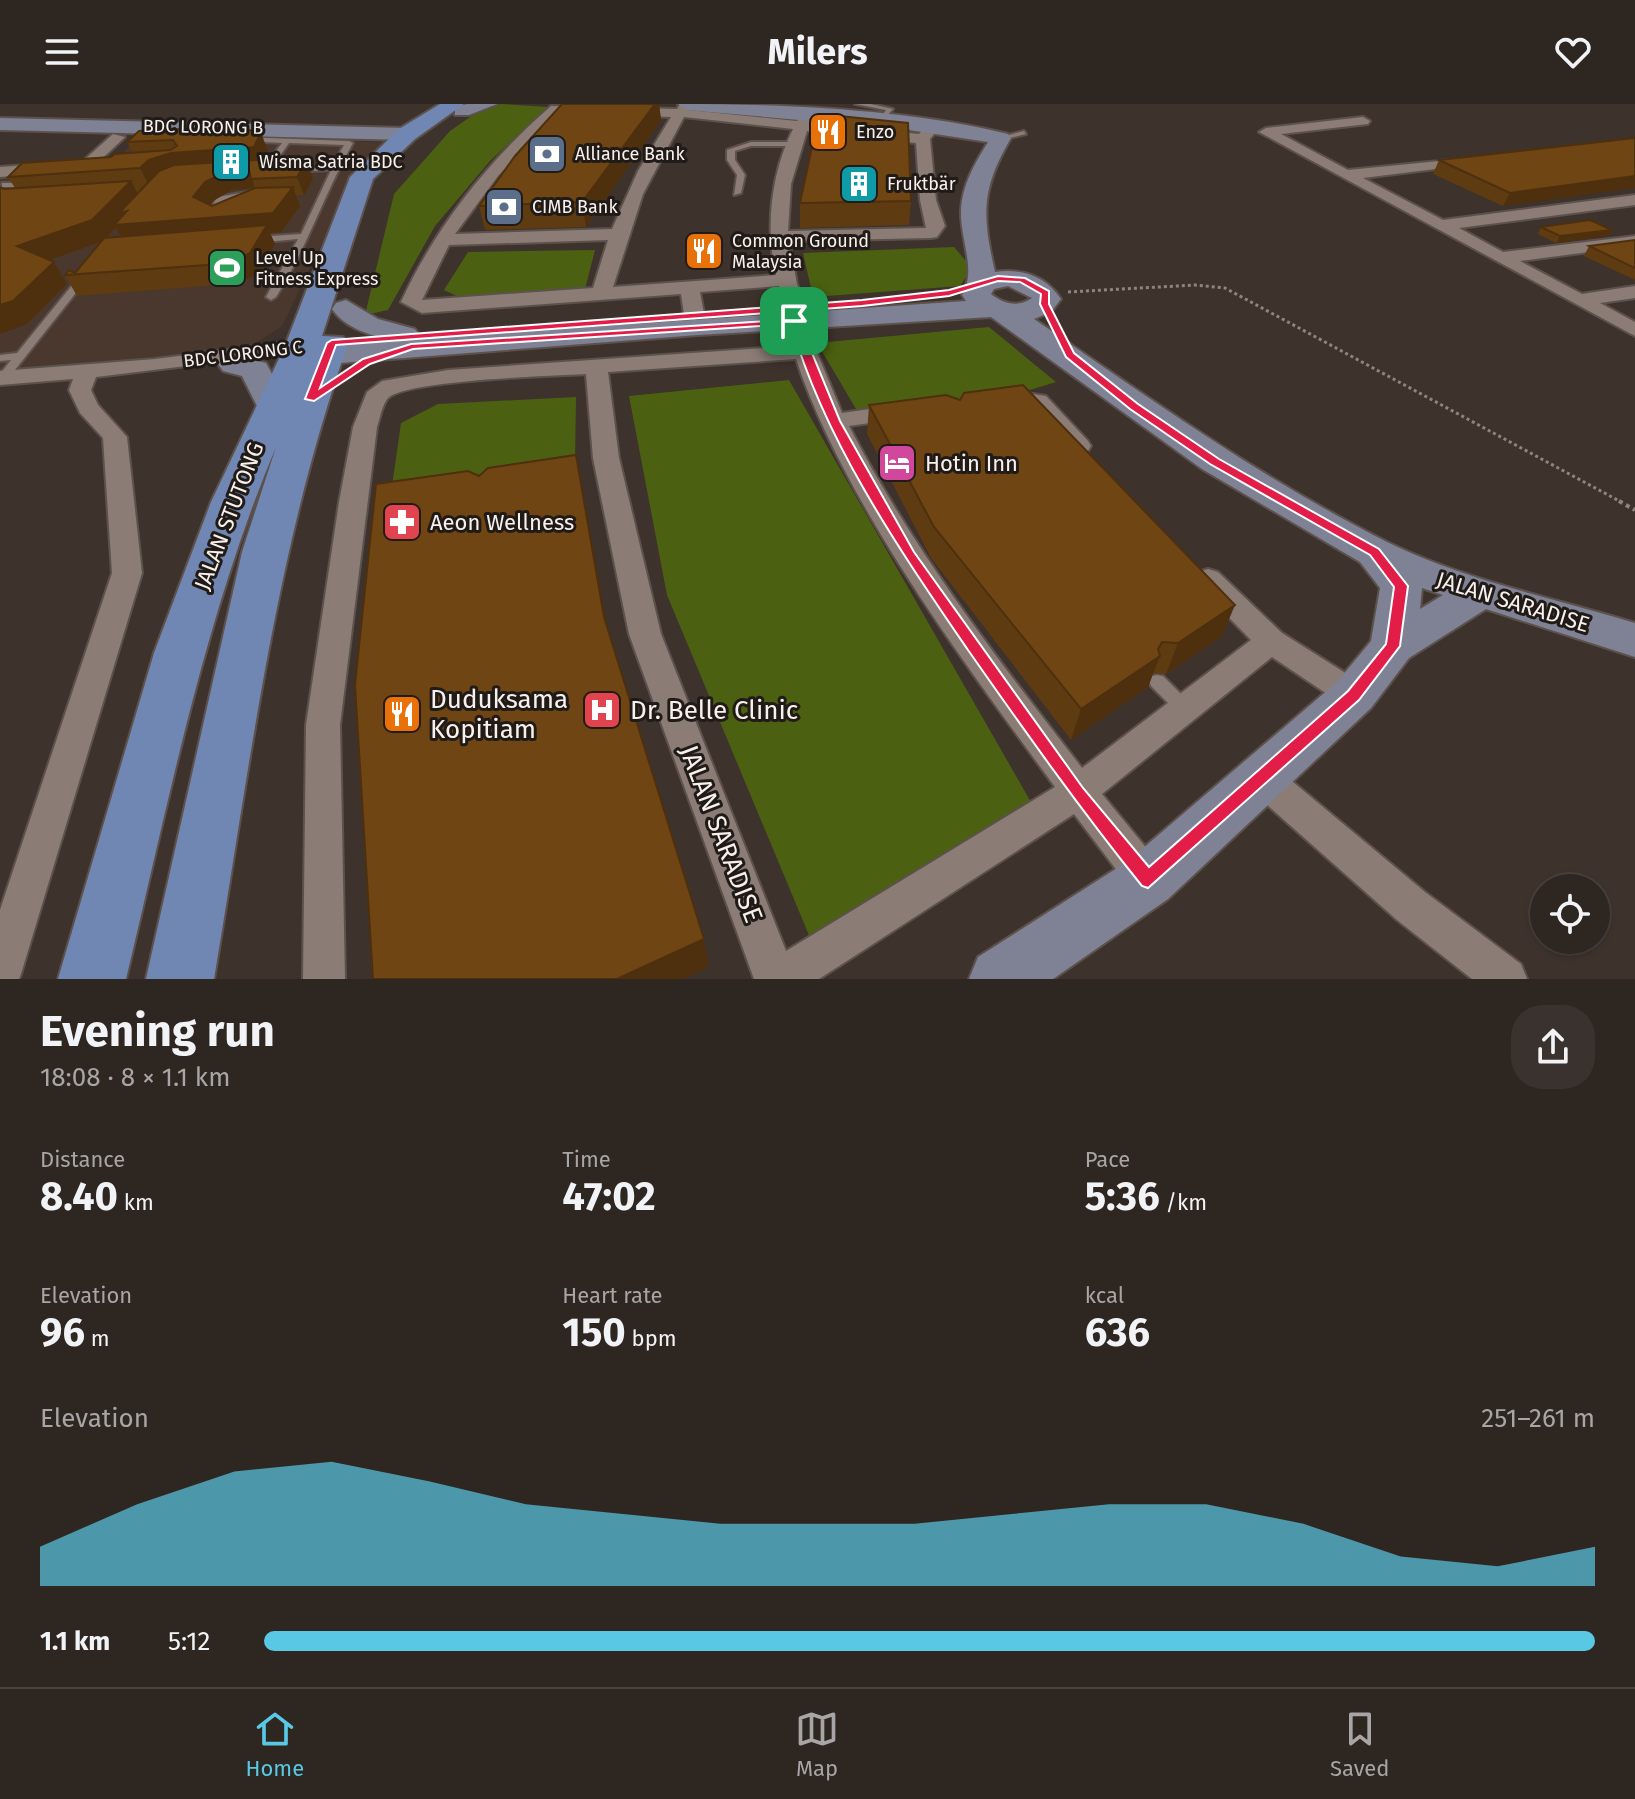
<!DOCTYPE html>
<html lang="en">
<head>
<meta charset="utf-8">
<style>
  body { margin:0; font-family:"Fira Sans",sans-serif; background:#3a322e; color:#f1f3f6; height:100vh; display:flex; flex-direction:column; font-size:30px; white-space:nowrap }
  * { box-sizing:border-box; margin:0 }
  p { font-size:26px; color:#a7a5a5 }
  .icon { flex:none; width:44px; height:44px; fill:none; stroke:currentColor; stroke-width:2; stroke-linecap:round; stroke-linejoin:round }
  .map { position:relative; height:875px; overflow:hidden }
  .side { display:flex; flex-direction:column; background:#2e2621; flex:1 }
  .side>* { flex:none }
  .buttons { position:absolute; left:1530px; top:770px; display:grid; gap:16px }
  .buttons a { display:grid; place-items:center; width:80px; height:80px; border-radius:50%; background:#2e2621; box-shadow:0 2px 6px #0004,0 0 0 2px #49433f; font-size:40px }
  .pin { position:absolute; display:grid; place-items:center; width:68px; height:68px; color:#fff; margin:-34px; border-radius:16px; box-shadow:0 4px 12px #0006 }
  .round { display:grid; place-items:center; flex:none; width:84px; height:84px; border-radius:32px; background:#3a322e }
  .head { display:flex; align-items:center; justify-content:space-between; height:136px; padding:0 40px }
  h1 { font-size:44px; font-weight:700; line-height:60px }
  .figures { display:grid; grid-template-columns:repeat(3,1fr); gap:12px; height:136px; padding:8px 40px }
  .figures div { display:grid; align-content:center }
  .figures b { font-size:40px; font-weight:700 }
  .figures small { font-size:22px; font-weight:400 }
  .figures p { font-size:22px }
  .chart { height:224px; padding:16px 40px }
  .chart p { display:flex; justify-content:space-between }
  .chart svg { width:100%; height:144px; margin-top:8px; fill:#59c8e5; opacity:.7 }
  ul { padding:0 40px; list-style:none; font-size:26px }
  li { display:grid; grid-template-columns:128px 96px 1fr; align-items:center; height:60px }
  li i { height:20px; border-radius:10px; background:#59c8e5 }
  header { display:flex; justify-content:space-between; align-items:center; height:104px; padding:0 40px; background:#2e2621; font-size:36px; font-weight:700 }
  .tabs { display:flex; justify-content:space-around; align-items:center; height:112px; border-top:2px solid #49433f; background:#2e2621; font-size:22px; color:#a7a5a5 }
  .tabs a { display:grid; justify-items:center; gap:4px }
  .tabs .on { color:#59c8e5 }
  .map>svg:first-child { display:block }
  .built { fill:#4a372e }
  .green { fill:#4b6111 }
  .lines { fill:none; stroke-linecap:round; stroke-linejoin:round }
  .lane-casing { stroke:#5c514c; stroke-width:4 }
  .street-casing { stroke:#5c514c; stroke-width:4 }
  .secondary-casing { stroke:#5c514c; stroke-width:4 }
  .primary-casing { stroke:#5c514c; stroke-width:4 }
  .path-far1 { stroke:#8f847f; stroke-width:3; stroke-dasharray:3 3; stroke-linecap:butt }
  .path { stroke:#8f847f; stroke-width:4; stroke-dasharray:4 4; stroke-linecap:butt }
  .lane { fill:#8b7c75; fill-rule:evenodd }
  .street { fill:#8b7c75; fill-rule:evenodd }
  .secondary { fill:#7e8294; fill-rule:evenodd }
  .primary { fill:#7187b3; fill-rule:evenodd }
  .wall { fill:#5f3b11; fill-rule:evenodd }
  .shaded-wall { fill:#4e300e }
  .building { fill:#6f4514; stroke:#4e300e; stroke-width:2 }
  .route { fill:#e11d48; stroke:#fff; stroke-width:2; fill-rule:evenodd }
  .labels { text-anchor:middle; dominant-baseline:central; stroke-width:6; stroke-linejoin:round; paint-order:stroke }
  .far-street-label { font-size:18px; fill:#f8f0ec; stroke:#211b18 }
  .far-poi-label { font-size:18px; fill:#f8f0ec; stroke:#211b18; text-anchor:start }
  .poi-label { font-size:22px; fill:#f8f0ec; stroke:#211b18; text-anchor:start }
  .street-label { font-size:22px; fill:#f8f0ec; stroke:#211b18 }
  .near-poi-label { font-size:26px; fill:#f8f0ec; stroke:#211b18; text-anchor:start }
  .near-street-label { font-size:26px; fill:#f8f0ec; stroke:#211b18 }
</style>
</head>
<body>
<header><svg class="icon" aria-label="menu" viewBox="0 0 24 24"><path d="M4 6h16M4 12h16M4 18h16"/></svg>Milers<svg class="icon" aria-label="heart" viewBox="0 0 24 24"><path d="M12 20l-8-8c-3-5 5-10 8-4 3-6 11-1 8 4z"/></svg></header>
<div class="map">
<svg width="1635" height="875" viewBox="0 0 1635 875">
  <rect width="100%" height="100%" fill="#3e322c"/>
  <path class="built" d="M146,26L390,39L360,60L282,222L245,246L0,268V71L107,64Z"/>
  <g class="green">
    <path d="M501,0L548,3L490,57L435,122L388,206L365,211L394,90L450,27L480,6Z"/>
    <path d="M954,143L972,164L960,182L813,193L803,149Z"/>
    <path d="M595,146L584,189L465,196L444,186L468,148Z"/>
    <path d="M989,223L1056,278L1020,289L859,310L817,239Z"/>
    <path d="M789,276L1039,712L811,836L667,491L629,292Z"/>
    <path d="M576,293L575,359L392,382L401,319L438,300Z"/>
  </g>
  <g class="lines">
    <defs>
      <g id="lane">
        <path d="M855,0H871L893,5L881,19L878,17L886,6Z"/>
        <path d="M1024,27L1026,30L1001,36L997,34Z"/>
        <path d="M244,33L349,37L353,39C324,90 307,144 276,193L271,196L266,193L298,135L255,139L251,136L255,133L301,130L331,66L291,68L287,66L291,64L333,61L344,41L289,39L277,56V59L287,61L273,63L269,61V56L282,39L247,37Z"/>
        <path d="M751,38H794L798,40L794,42H751L735,47V56L745,71L741,89L734,91L737,71L727,56V46Z"/>
        <path d="M2,79H21L25,81L18,93H15L11,91L16,83H2Z"/>
        <path d="M253,87L257,89V97H251L249,92L223,97L213,116L206,114L217,93Z"/>
        <path d="M82,169L90,171L7,276L0,277V270L11,256L0,257V251L17,249Z"/>
        <path d="M1157,571L1163,572L1191,600L1193,605L1191,610L1185,612L1179,610L1151,582L1149,577L1151,572Z"/>
      </g>
      <g id="street">
        <path d="M680,0H694L689,6L797,17L808,6L815,10L810,19L919,30L927,21H937L939,24L930,35L936,96L945,122L937,133L931,134L789,137L797,180L807,202L797,208L787,202L779,182L700,188L704,210L694,216L684,210L681,190L422,209L401,198C436,122 488,57 551,2L677,5ZM559,9L671,13L638,67L612,125L455,130L498,72ZM684,13L793,25C771,69 765,123 776,171L613,183L643,90ZM807,27L916,39L920,96L926,124L788,127L791,80ZM608,136L593,184L422,196L449,141Z"/>
        <path d="M1363,13L1370,17L1368,20L1281,30L1348,66L1480,53L1482,56L1475,60L1363,74L1443,116L1635,91V101L1459,124L1503,148L1635,132V142L1520,157L1582,190L1635,182V194L1600,199L1635,218V232L1259,28L1266,24Z"/>
        <path d="M113,30L125,33L92,64L0,73V63L83,57Z"/>
        <path d="M794,211L804,217L842,309L905,300L917,307L905,314L849,322C912,445 998,556 1082,664L1251,536L1198,482L1193,475L1198,468L1208,465L1218,468L1282,529L1366,582L1371,591L1366,600L1354,604L1342,600L1272,553L1102,690L1162,763L1168,776L1162,789L1148,795L1134,789L1074,710L819,875H754L629,530L593,354L586,270C552,272 406,276 388,294C382,301 380,314 377,323L340,621L345,875H303L306,621L339,398L353,323L367,288L382,277L448,266L792,242L784,217ZM796,255C844,399 965,560 1055,683L786,847L661,530L619,354L608,268Z"/>
        <path d="M302,236L310,237L313,242L310,247L96,273L91,286L98,301L127,333L142,469L21,870L19,875H0V806L112,469L103,334L80,309L69,286L73,275L0,281V267L155,255Z"/>
        <path d="M1006,286L1046,292L1088,337L1091,342L1088,347H1070L1031,303L998,298L994,293Z"/>
        <path d="M1262,658L1275,663L1425,788L1521,860L1527,875H1472L1397,816L1249,685L1244,674L1249,663Z"/>
      </g>
      <g id="secondary">
        <path d="M467,0H497L469,11H455V3Z"/>
        <path d="M678,0C781,0 908,5 1008,30L1011,34C981,85 982,111 995,168C1022,164 1046,172 1061,195L1051,208L1034,215C1149,294 1262,375 1387,438C1464,476 1553,494 1635,519V553L1486,505L1409,554L1371,604L1168,795L1053,875H969L978,853L1128,757L1337,578L1371,537L1380,484L1360,458L1202,365L991,213L698,231L327,260L316,258L312,251L316,244L391,237C369,230 346,225 332,205L336,199L346,196L378,215L415,225L419,231L416,235L966,197L962,191C977,167 960,135 961,107C962,81 975,59 988,38L902,25L687,6ZM1008,182L1032,194C1018,204 1004,200 991,190L994,185ZM1422,484L1443,491L1420,505Z"/>
        <path d="M0,14L407,24L417,30L407,36L0,26Z"/>
        <path d="M234,251L266,259L290,303L285,310L273,313L261,310L242,272L223,267L218,260L223,253Z"/>
      </g>
      <path id="primary" d="M440,0H464L415,35L373,75L322,232L343,233L348,240C275,445 250,662 214,875H146L242,448L276,343C204,514 169,696 126,875H58L154,549L211,398L285,242L350,73L399,25Z"/>
    </defs>
    <use href="#lane" class="lane-casing"/>
    <use href="#street" class="street-casing"/>
    <use href="#secondary" class="secondary-casing"/>
    <use href="#primary" class="primary-casing"/>
    <path class="path-far1" d="M1068,188L1195,181L1225,184L1623,399"/>
    <path class="path" d="M1619,397L1635,406"/>
    <use href="#lane" class="lane"/>
    <use href="#street" class="street"/>
    <use href="#secondary" class="secondary"/>
    <use href="#primary" class="primary"/>
  </g>
  <g class="wall">
    <path d="M562,0H659L661,16L586,123L485,126L479,102Z"/>
    <path d="M139,27L268,48L266,55L313,75L304,91H296L300,102L281,128L270,129L275,140L259,169L247,175L217,181L77,192L65,171L75,169L100,138L50,156L67,180L27,220L4,85L15,84L8,73L132,48L127,38ZM255,84L212,102L210,101L213,97L232,86ZM116,124L120,132L107,133Z"/>
    <path d="M1635,34L1503,102L1433,70L1439,56Z"/>
    <path d="M911,97L909,121L800,124V99Z"/>
    <path d="M1541,123L1612,126L1608,132L1556,139L1538,130Z"/>
    <path d="M1635,136V176L1584,152L1589,142Z"/>
    <path d="M869,301L1222,532L1166,570L1153,569L1148,583L1071,636L931,454L867,330Z"/>
  </g>
  <g class="shaded-wall">
    <path d="M655,0H659L661,16L586,123L582,98Z"/>
    <path d="M261,28L268,48L263,63L181,69L151,85L140,64L149,56L171,49Z"/>
    <path d="M307,57L313,75L304,91L297,73Z"/>
    <path d="M249,66L255,84L232,86L213,97L202,112L193,93L205,78L225,68Z"/>
    <path d="M1635,72V84L1503,102L1510,89Z"/>
    <path d="M131,77L141,96L134,120L293,83L300,102L281,128L270,129L275,140L259,169L247,175L217,181L207,161L125,141L116,124L103,137L30,163L17,142Z"/>
    <path d="M1612,126L1608,132L1556,139L1560,132Z"/>
    <path d="M54,158L67,180L27,220L0,230V201Z"/>
    <path d="M576,351L582,381L611,544L604,513Z"/>
    <path d="M1235,501L1222,532L1166,570L1178,539Z"/>
    <path d="M1162,538L1156,554L1160,552L1148,583L1071,636L1081,605L1158,545Z"/>
    <path d="M704,835L709,863L683,875H617Z"/>
  </g>
  <g class="building">
    <path d="M562,0H655L582,98L479,102L515,52Z"/>
    <path d="M819,10L908,19L911,97L800,99Z"/>
    <path d="M229,23L261,28L254,43L171,49L149,56L140,64L8,73L22,59L111,53L115,50L170,46L177,42L173,36L127,38L139,27Z"/>
    <path d="M1635,34V72L1510,89L1439,56Z"/>
    <path d="M290,54L307,57L297,73L251,75L249,66L225,68L205,78L193,93L212,102L255,84L293,83L273,109L114,121L127,107L119,109L159,67L174,61Z"/>
    <path d="M131,77L92,116L17,142L54,158L13,197L0,201V83L4,85Z"/>
    <path d="M1590,116L1612,126L1560,132L1541,123Z"/>
    <path d="M267,121L250,149L238,155L207,161L65,171L69,166L75,169L104,134Z"/>
    <path d="M1635,136V164L1589,142Z"/>
    <path d="M1023,281L1235,501L1178,539L1162,538L1158,545L1160,552L1081,605L934,423L869,301L946,291L960,296L964,289Z"/>
    <path d="M576,351L604,513L704,835L617,875H373L355,581L376,380L468,367L479,372L488,364Z"/>
  </g>
  <path class="route" d="M998,172L1025,174L1049,187V200L1074,249L1138,300L1219,355L1379,445L1408,482L1400,542L1359,596L1148,784L1142,782C1080,705 1024,626 968,546C899,445 825,338 791,220L413,245L370,260L314,297L305,295L327,239L332,236L862,196L949,186ZM998,177L1020,178L1041,190L1040,200L1066,253L1130,305L1210,360L1370,451L1394,483L1386,540L1348,587L1149,763L1083,684L914,448L840,317L798,215L411,240L363,255L320,284L336,241L862,202L949,192Z"/>
  <defs>
    <symbol id="restaurant-square" viewBox="-11 -11 22 22"><rect x="-9" y="-9" width="18" height="18" rx="4" fill="#e8710a" stroke="#211b18"/><path d="M-5-6h1v4h1v-4h1v4h1v-4h1v5L-1.5 .5V6h-2V.5L-5-1ZM5-6V6H3V1.5H1.5Q1.5-4 5-6Z" fill="#fff"/></symbol>
    <symbol id="bank-square" viewBox="-11 -11 22 22"><rect x="-9" y="-9" width="18" height="18" rx="4" fill="#5c6f8a" stroke="#211b18"/><path d="M-6-4H6V4H-6ZM0-2.3a2.3 2.3 0 1 0 0 4.6a2.3 2.3 0 1 0 0-4.6Z" fill="#fff"/></symbol>
    <symbol id="building-square" viewBox="-11 -11 22 22"><rect x="-9" y="-9" width="18" height="18" rx="4" fill="#0f9aa8" stroke="#211b18"/><path d="M-4-6H4V6H1V3H-1V6H-4ZM-2.5-4.3h1.7v1.8h-1.7ZM.8-4.3h1.7v1.8H.8ZM-2.5-1h1.7V.8h-1.7ZM.8-1h1.7V.8H.8Z" fill="#fff"/></symbol>
    <symbol id="stadium-square" viewBox="-11 -11 22 22"><rect x="-9" y="-9" width="18" height="18" rx="4" fill="#2e9e5b" stroke="#211b18"/><path d="M0-5a6.5 5 0 1 0 0 10a6.5 5 0 1 0 0-10ZM-3.5-1.8h7v3.6h-7Z" fill="#fff"/></symbol>
    <symbol id="hotel-square" viewBox="-11 -11 22 22"><rect x="-9" y="-9" width="18" height="18" rx="4" fill="#d1479c" stroke="#211b18"/><path d="M-6-4.5h1.5V1H6V5H4.5V3h-9V5H-6ZM-4 0a1.8 1.8 0 1 1 3.6 0ZM.5 0V-2.5h3Q6-2.5 6 0Z" fill="#fff"/></symbol>
    <symbol id="pharmacy-square" viewBox="-11 -11 22 22"><rect x="-9" y="-9" width="18" height="18" rx="4" fill="#e0444e" stroke="#211b18"/><path d="M-2-6h4v4h4v4h-4v4h-4v-4h-4v-4h4Z" fill="#fff"/></symbol>
    <symbol id="hospital-square" viewBox="-11 -11 22 22"><rect x="-9" y="-9" width="18" height="18" rx="4" fill="#e0444e" stroke="#211b18"/><path d="M-5-5h3v3.5h4V-5h3V5h-3V1.5h-4V5h-3Z" fill="#fff"/></symbol>
  </defs>
  <g fill-rule="evenodd">
    <use href="#restaurant-square" x="806" y="6" width="44" height="44"/>
    <use href="#bank-square" x="525" y="28" width="44" height="44"/>
    <use href="#building-square" x="209" y="36" width="44" height="44"/>
    <use href="#building-square" x="837" y="58" width="44" height="44"/>
    <use href="#bank-square" x="482" y="81" width="44" height="44"/>
    <use href="#restaurant-square" x="682" y="125" width="44" height="44"/>
    <use href="#stadium-square" x="205" y="142" width="44" height="44"/>
    <use href="#hotel-square" x="875" y="337" width="44" height="44"/>
    <use href="#pharmacy-square" x="380" y="396" width="44" height="44"/>
    <use href="#hospital-square" x="580" y="584" width="44" height="44"/>
    <use href="#restaurant-square" x="380" y="588" width="44" height="44"/>
  </g>
  <g class="labels">
    <g class="far-street-label">
      <text transform="translate(203 23) rotate(1)">BDC LORONG B</text>
      <text transform="translate(243 250) rotate(-7)">BDC LORONG C</text>
    </g>
    <g class="far-poi-label">
      <text x="856" y="28">Enzo</text>
      <text x="575" y="50">Alliance Bank</text>
      <text x="259" y="58">Wisma Satria BDC</text>
      <text x="887" y="80">Fruktbär</text>
      <text x="532" y="103">CIMB Bank</text>
      <text x="732" y="137">Common Ground<tspan x="732" dy="21">Malaysia</tspan></text>
      <text x="255" y="154">Level Up<tspan x="255" dy="21">Fitness Express</tspan></text>
    </g>
    <g class="poi-label">
      <text x="925" y="359">Hotin Inn</text>
      <text x="430" y="418">Aeon Wellness</text>
    </g>
    <g class="street-label">
      <text transform="translate(229 412) rotate(-69)">JALAN STUTONG</text>
      <text transform="translate(1513 498) rotate(17)">JALAN SARADISE</text>
    </g>
    <g class="near-poi-label">
      <text x="430" y="595">Duduksama<tspan x="430" dy="30">Kopitiam</tspan></text>
      <text x="630" y="606">Dr. Belle Clinic</text>
    </g>
    <g class="near-street-label">
      <text transform="translate(721 730) rotate(69)">JALAN SARADISE</text>
    </g>
  </g>
</svg>
<div class="buttons">
<a><svg class="icon" aria-label="locate" viewBox="0 0 24 24"><circle cx="12" cy="12" r="6"/><path d="M12 2v4M12 18v4M2 12h4M18 12h4"/></svg></a>
</div>
<div class="pin" style="left:794px;top:217px;background:#1e9e55"><svg class="icon" aria-label="arrive" viewBox="0 0 24 24"><path d="M6 21V4h12l-3 4 3 4H6"/></svg></div>
</div>
<section class="side">
<div class="head"><div><h1>Evening run</h1><p>18:08 · 8 × 1.1 km</p></div><a class="round"><svg class="icon" aria-label="share" viewBox="0 0 24 24"><path d="M12 15V3M7 8l5-5 5 5M5 13v7h14v-7"/></svg></a></div>
<div class="figures">
<div><p>Distance</p><b>8.40<small> km</small></b></div>
<div><p>Time</p><b>47:02</b></div>
<div><p>Pace</p><b>5:36<small> /km</small></b></div>
</div>
<div class="figures">
<div><p>Elevation</p><b>96<small> m</small></b></div>
<div><p>Heart rate</p><b>150<small> bpm</small></b></div>
<div><p>kcal</p><b>636</b></div>
</div>
<div class="chart"><p><span>Elevation</span>251–261 m</p>
<svg viewBox="0 0 160 44" preserveAspectRatio="none"><path d="M0 44V32L10 19L20 9L30 6L40 12L50 19L60 22L70 25L80 25L90 25L100 22L110 19L120 19L130 25L140 35L150 38L160 32V44z"/></svg>
</div>
<ul>
<li><b>1.1 km</b>5:12<i style="width:100%"></i></li>
</ul>
</section>
<nav class="tabs">
<a class="on"><svg class="icon" aria-label="home" viewBox="0 0 24 24"><path d="M3 11l9-7 9 7M6 9v11h12V9"/></svg>Home</a>
<a><svg class="icon" aria-label="map" viewBox="0 0 24 24"><path d="M3 6l6-2 6 2 6-2v14l-6 2-6-2-6 2zM9 4v14M15 6v14"/></svg>Map</a>
<a><svg class="icon" aria-label="saved" viewBox="0 0 24 24"><path d="M7 4h10v16l-5-4-5 4z"/></svg>Saved</a>
</nav>
</body>
</html>
